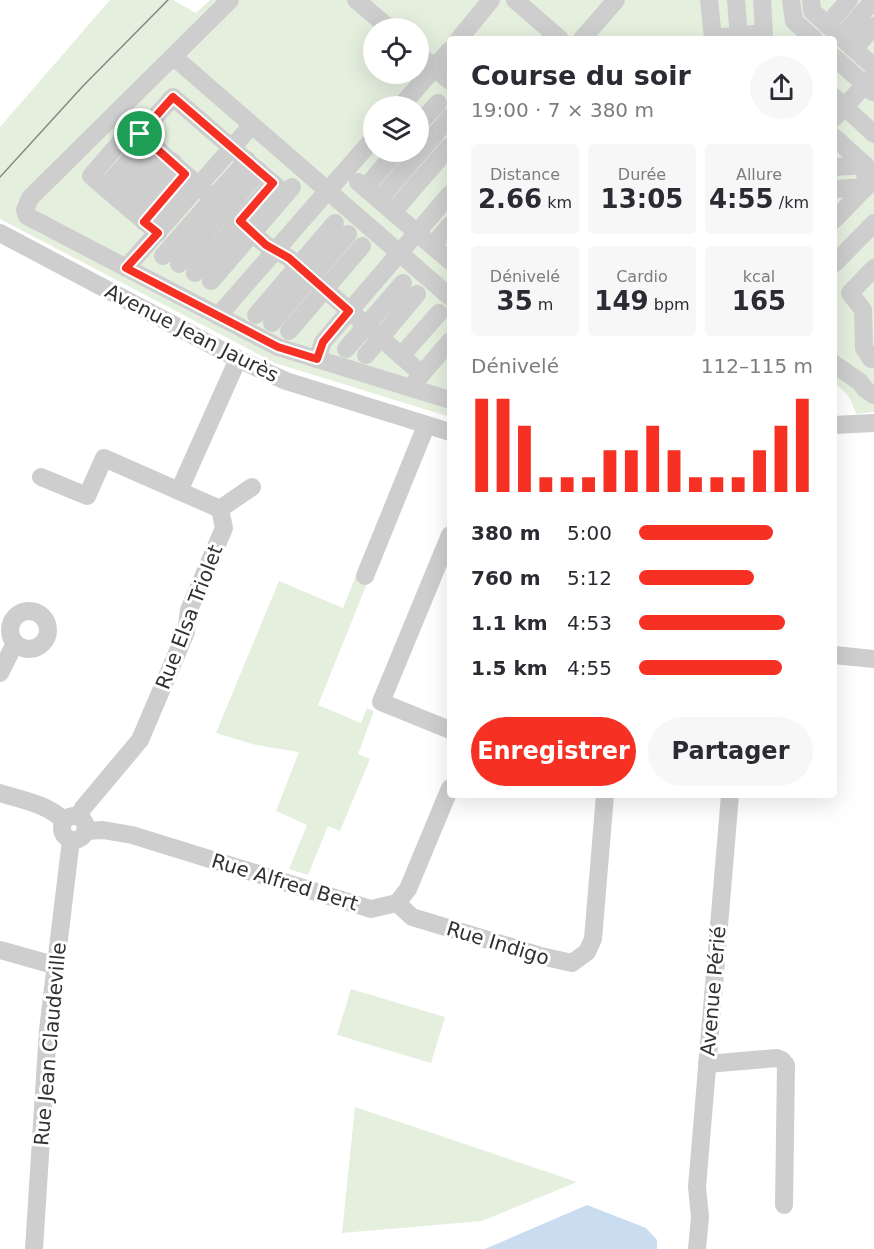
<!DOCTYPE html>
<html lang="fr">
<head>
<meta charset="utf-8">
<style>
  body { margin:0; font-family:"DejaVu Sans",sans-serif; background:#f7f7f7; color:#2b2b33; height:100vh; display:flex; flex-direction:column; font-size:22px; white-space:nowrap }
  * { box-sizing:border-box; margin:0 }
  p { font-size:20px; color:#7c7c81 }
  .icon { flex:none; width:33px; height:33px; fill:none; stroke:currentColor; stroke-width:2; stroke-linecap:round; stroke-linejoin:round }
  .map { position:relative; flex:1; overflow:hidden }
  .panel { position:absolute; left:447px; top:36px; width:390px; height:762px; display:flex; flex-direction:column; background:#fff; border-radius:6px; box-shadow:0 6px 24px #0002 }
  .panel>* { flex:none }
  .fabs { position:absolute; left:363px; top:18px; display:grid; gap:12px }
  .fabs a { display:grid; place-items:center; width:66px; height:66px; border-radius:50%; background:#fff; box-shadow:0 6px 24px #0002; font-size:30px }
  .pin { position:absolute; display:grid; place-items:center; width:51px; height:51px; color:#fff; margin:-26px; border:3px solid #fff; border-radius:50%; box-shadow:0 2px 6px #0007 }
  .round { display:grid; place-items:center; flex:none; width:63px; height:63px; border-radius:32px; background:#f7f7f7 }
  .summary { display:flex; align-items:center; justify-content:space-between; height:102px; padding:0 24px }
  h1 { font-size:27px; font-weight:700; line-height:45px }
  .stats { display:grid; grid-template-columns:repeat(3,1fr); gap:9px; height:102px; padding:6px 24px }
  .stats div { display:grid; align-content:center; border-radius:6px; background:#f7f7f7; text-align:center }
  .stats b { font-size:26px; font-weight:700 }
  .stats small { font-size:16px; font-weight:400 }
  .stats p { font-size:16px }
  .chart { height:168px; padding:12px 24px }
  .chart p { display:flex; justify-content:space-between }
  .chart svg { width:100%; height:108px; margin-top:6px; stroke:#f63124; stroke-width:6 }
  .cta { display:flex; gap:12px; margin-top:auto; padding:12px 24px }
  .cta a { flex:1; height:69px; border-radius:36px; background:#f63124; color:#fff; font-size:24px; font-weight:700; line-height:69px; text-align:center }
  .cta a+a { background:#f7f7f7; color:#2b2b33 }
  ul { padding:0 24px; list-style:none; font-size:20px }
  li { display:grid; grid-template-columns:96px 72px 1fr; align-items:center; height:45px }
  li i { height:15px; border-radius:8px; background:#f63124 }
  .map>svg:first-child { display:block }
  .green { fill:#e5efde; fill-rule:evenodd }
  .water { fill:#c9dcf0 }
  .lines { fill:none; stroke-linecap:round; stroke-linejoin:round }
  .minor { stroke:#cecece; stroke-width:18 }
  .tram { stroke:#868686; stroke-width:1.5 }
  .route-casing { stroke:#fff; stroke-width:12 }
  .route { stroke:#f63124; stroke-width:8 }
  .labels { text-anchor:middle; dominant-baseline:central; stroke-width:6; stroke-linejoin:round; paint-order:stroke }
  .street-label { font-size:20px; fill:#313131; stroke:#fff }
</style>
</head>
<body>
<div class="map">
<svg width="874" height="1249" viewBox="0 0 874 1249">
  <rect width="100%" height="100%" fill="#fff"/>
  <g class="green">
    <path d="M110,0H173L196,13L210,0H874V412L856,414C852,400 847,391 834,384V39H450V417L275,363L0,219V127ZM374,28H418V74H374ZM374,106H418V152H374Z"/>
    <path d="M414,432L426,437L318,705L361,723L367,708L374,711L358,754L370,759L340,831L328,826L308,875L289,869L307,825L276,811L299,752L256,745L216,733L279,581L343,608Z"/>
    <path d="M351,989L445,1017L431,1063L337,1035Z"/>
    <path d="M355,1107L577,1182L482,1221L342,1233Z"/>
  </g>
  <path class="water" d="M587,1205L646,1228L657,1240V1249H485Z"/>
  <g class="lines">
    <g class="minor">
      <path d="M230,0L30,198L25,210L27,216L278,347L450,400"/>
      <path d="M356,0L389,28"/>
      <path d="M515,0L560,39"/>
      <path d="M709,0L713,38L764,33L762,0"/>
      <path d="M736,0L739,39"/>
      <path d="M791,0L794,21L814,39"/>
      <path d="M811,0L812,11L874,67"/>
      <path d="M827,25L849,0"/>
      <path d="M841,37L874,0"/>
      <path d="M459,39L491,0"/>
      <path d="M582,39L616,0"/>
      <path d="M854,49L874,26"/>
      <path d="M418,54L450,81"/>
      <path d="M174,57L450,297"/>
      <path d="M834,57L873,92"/>
      <path d="M834,97L874,134"/>
      <path d="M401,106L450,50"/>
      <path d="M116,113L266,245L289,258L422,374"/>
      <path d="M834,118L874,75"/>
      <path d="M418,125L438,103"/>
      <path d="M133,127L91,176L158,233"/>
      <path d="M140,134L173,97L285,194"/>
      <path d="M834,137L865,165L834,167"/>
      <path d="M358,182L450,261"/>
      <path d="M105,188L147,140"/>
      <path d="M365,188L396,152"/>
      <path d="M834,189L866,187"/>
      <path d="M118,199L160,151"/>
      <path d="M379,200L450,117"/>
      <path d="M131,210L173,162"/>
      <path d="M393,212L450,146"/>
      <path d="M834,220L866,187L865,165"/>
      <path d="M144,222L185,174"/>
      <path d="M0,233L238,359L286,381L450,432"/>
      <path d="M432,246L450,225"/>
      <path d="M163,256L247,160"/>
      <path d="M179,264L259,171"/>
      <path d="M834,264L874,223"/>
      <path d="M126,268L252,125"/>
      <path d="M195,273L273,183"/>
      <path d="M211,281L292,187"/>
      <path d="M256,315L335,223"/>
      <path d="M218,316L374,138"/>
      <path d="M272,323L348,234"/>
      <path d="M289,331L362,246"/>
      <path d="M346,349L403,283"/>
      <path d="M366,355L417,294"/>
      <path d="M401,356L439,313"/>
      <path d="M317,359L323,342L450,194"/>
      <path d="M871,359L864,348L863,310L850,293L874,268"/>
      <path d="M834,364L860,382L865,389L874,395"/>
      <path d="M415,382L450,341"/>
      <path d="M834,425L874,423"/>
      <path d="M41,477L87,496L104,458L220,509L224,528L189,610L186,632L140,740L83,808L79,817"/>
      <path d="M179,491L238,359"/>
      <path d="M220,509L252,487"/>
      <path d="M450,535L381,702L450,730"/>
      <path d="M365,576L426,426"/>
      <circle cx="29" cy="630" r="19"/>
      <path d="M834,655L874,659"/>
      <path d="M0,673L15,643"/>
      <path d="M0,793C22,800 48,804 64,821"/>
      <circle cx="74" cy="828" r="12"/>
      <path d="M85,831L103,830L132,835L371,909L397,903L408,889L450,788"/>
      <path d="M397,903L412,917L541,956L572,963L587,952L593,939L605,795"/>
      <path d="M0,950L57,966"/>
      <path d="M707,1064L777,1058L782,1060L786,1065L784,1205"/>
      <path d="M34,1249L48,1030L71,840"/>
      <path d="M697,1249L700,1217L697,1187L730,795"/>
    </g>
    <path class="tram" d="M0,177L83,86L168,0"/>
  </g>
  <g class="lines">
    <defs>
      <path id="route" d="M173,97L273,183L240,221L266,245L289,258L349,311L323,342L317,359L278,347L126,268L158,233L144,222L185,174L140,134Z"/>
    </defs>
    <use href="#route" class="route-casing"/>
    <use href="#route" class="route"/>
  </g>
  <g class="labels">
    <g class="street-label">
      <text transform="translate(192 333) rotate(27)">Avenue Jean Jaurès</text>
      <text transform="translate(189 617) rotate(-69)">Rue Elsa Triolet</text>
      <text transform="translate(285 882) rotate(17)">Rue Alfred Bert</text>
      <text transform="translate(498 943) rotate(17)">Rue Indigo</text>
      <text transform="translate(713 991) rotate(-85)">Avenue Périé</text>
      <text transform="translate(50 1044) rotate(-85)">Rue Jean Claudeville</text>
    </g>
  </g>
</svg>
<div class="fabs">
<a><svg class="icon" aria-label="locate" viewBox="0 0 24 24"><circle cx="12" cy="12" r="6"/><path d="M12 2v4M12 18v4M2 12h4M18 12h4"/></svg></a>
<a><svg class="icon" aria-label="layers" viewBox="0 0 24 24"><path d="M12 4l9 5-9 5-9-5zM3 14l9 5 9-5"/></svg></a>
</div>
<div class="pin" style="left:140px;top:134px;background:#1e9e55"><svg class="icon" aria-label="arrive" viewBox="0 0 24 24"><path d="M6 21V4h12l-3 4 3 4H6"/></svg></div>
<section class="panel">
<div class="summary"><div><h1>Course du soir</h1><p>19:00 · 7 × 380 m</p></div><a class="round"><svg class="icon" aria-label="share" viewBox="0 0 24 24"><path d="M12 15V3M7 8l5-5 5 5M5 13v7h14v-7"/></svg></a></div>
<div class="stats">
<div><p>Distance</p><b>2.66<small> km</small></b></div>
<div><p>Durée</p><b>13:05</b></div>
<div><p>Allure</p><b>4:55<small> /km</small></b></div>
</div>
<div class="stats">
<div><p>Dénivelé</p><b>35<small> m</small></b></div>
<div><p>Cardio</p><b>149<small> bpm</small></b></div>
<div><p>kcal</p><b>165</b></div>
</div>
<div class="chart"><p><span>Dénivelé</span>112–115 m</p>
<svg viewBox="0 0 160 44" preserveAspectRatio="none"><path d="M5 44V6M15 44V6M25 44V17M35 44V38M45 44V38M55 44V38M65 44V27M75 44V27M85 44V17M95 44V27M105 44V38M115 44V38M125 44V38M135 44V27M145 44V17M155 44V6"/></svg>
</div>
<ul>
<li><b>380 m</b>5:00<i style="width:77%"></i></li>
<li><b>760 m</b>5:12<i style="width:66%"></i></li>
<li><b>1.1 km</b>4:53<i style="width:84%"></i></li>
<li><b>1.5 km</b>4:55<i style="width:82%"></i></li>
</ul>
<div class="cta"><a>Enregistrer</a><a>Partager</a></div>
</section>
</div>
</body>
</html>
